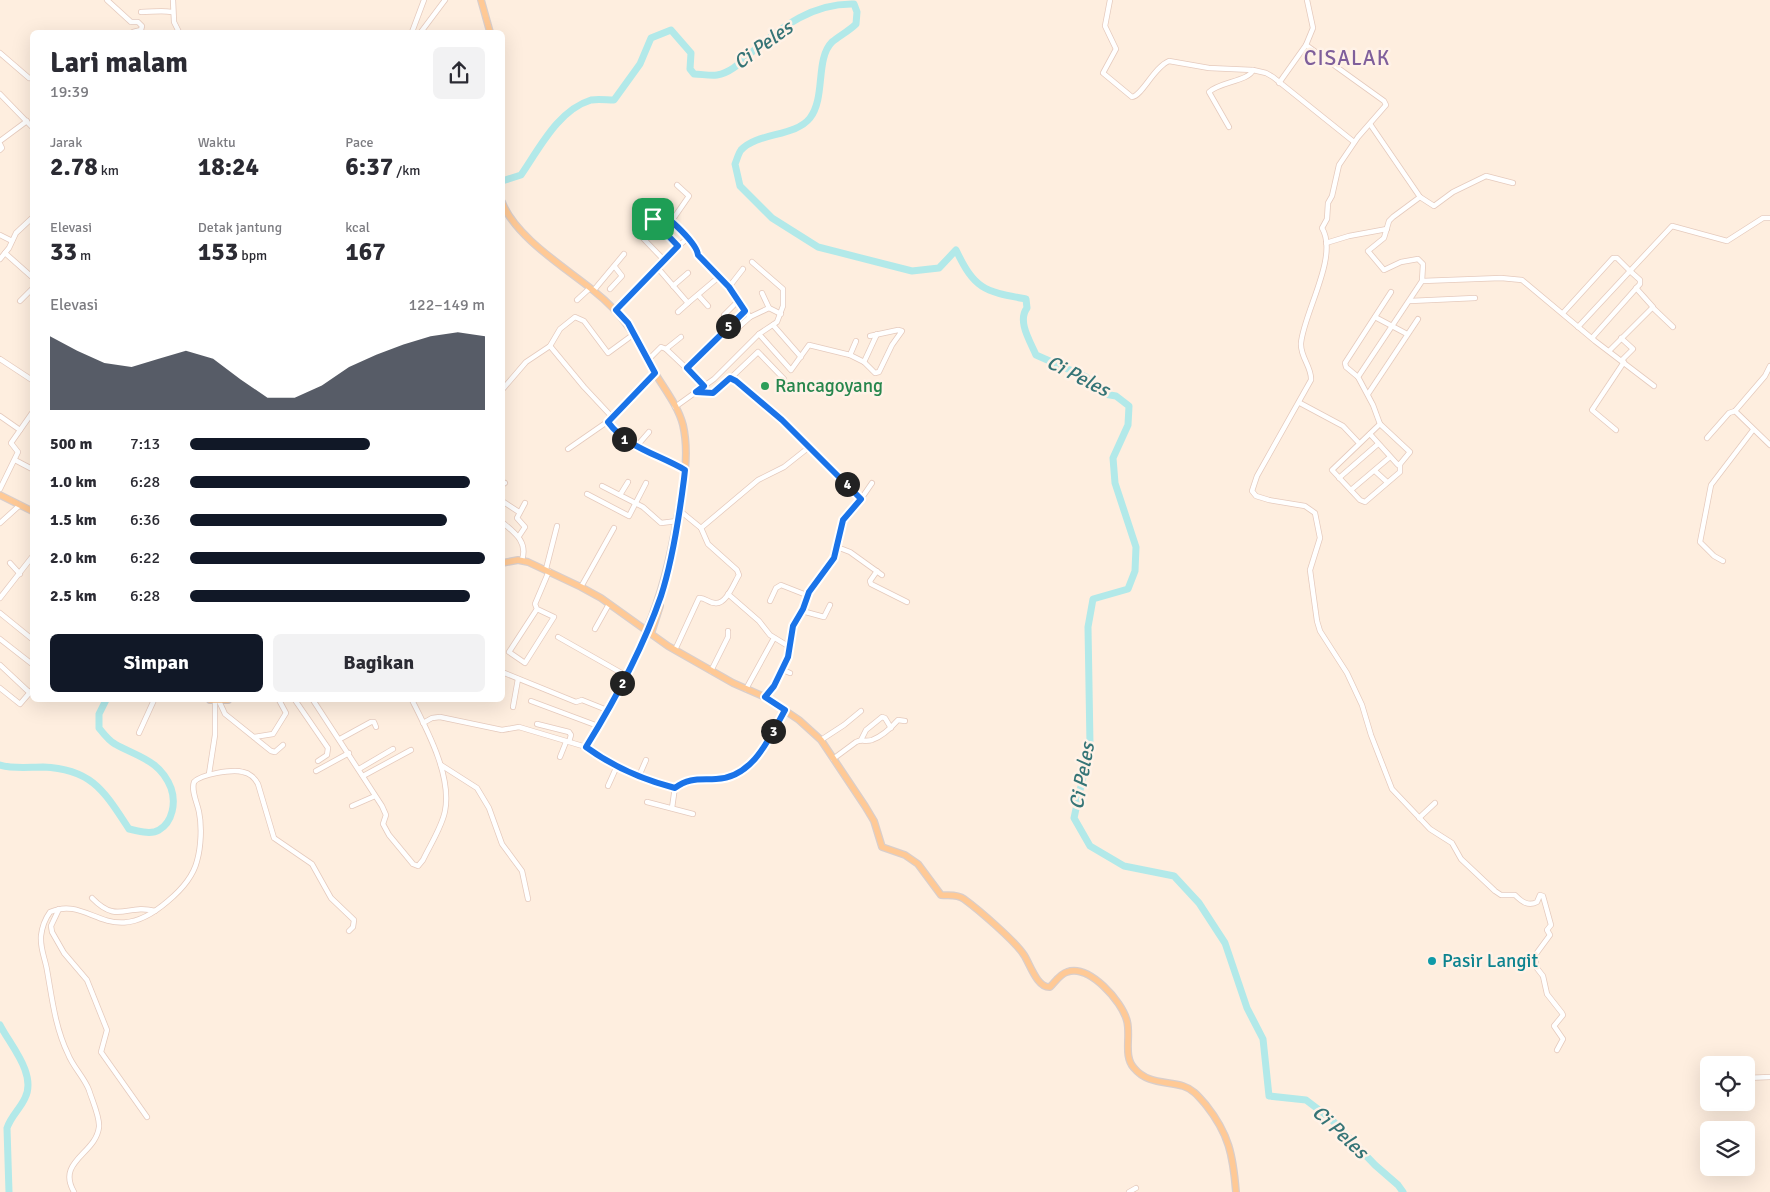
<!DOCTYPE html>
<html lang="id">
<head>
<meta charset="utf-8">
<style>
  body { margin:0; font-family:Signika,sans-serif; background:#f2f2f3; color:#2b2b33; height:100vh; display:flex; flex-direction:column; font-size:19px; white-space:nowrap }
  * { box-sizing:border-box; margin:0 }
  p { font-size:16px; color:#7c7c81 }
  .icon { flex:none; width:28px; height:28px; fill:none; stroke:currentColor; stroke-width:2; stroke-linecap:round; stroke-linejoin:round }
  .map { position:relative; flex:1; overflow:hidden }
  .drawer { position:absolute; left:30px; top:30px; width:475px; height:672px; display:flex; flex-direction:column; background:#fff; border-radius:8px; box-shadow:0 5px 20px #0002 }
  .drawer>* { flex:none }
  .controls { position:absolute; left:1700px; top:1056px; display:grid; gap:10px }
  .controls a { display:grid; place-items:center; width:55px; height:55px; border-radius:8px; background:#fff; box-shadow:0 5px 20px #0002; font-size:25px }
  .pin { position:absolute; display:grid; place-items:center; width:42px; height:42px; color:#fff; margin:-21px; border-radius:10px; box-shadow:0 2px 8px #0006 }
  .km { position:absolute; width:25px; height:25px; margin:-12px; border-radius:50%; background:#222; color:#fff; font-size:14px; line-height:25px; text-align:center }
  .round { display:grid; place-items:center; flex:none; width:52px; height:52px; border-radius:8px; background:#f2f2f3 }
  .summary { display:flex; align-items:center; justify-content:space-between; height:85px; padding:0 20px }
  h1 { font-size:28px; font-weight:800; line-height:38px }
  .figures { display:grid; grid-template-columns:repeat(3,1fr); gap:8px; height:85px; padding:5px 20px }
  .figures div { display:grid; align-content:center }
  .figures b { font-size:25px; font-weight:800 }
  .figures small { font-size:14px; font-weight:400 }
  .figures p { font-size:14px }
  .chart { height:140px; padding:10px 20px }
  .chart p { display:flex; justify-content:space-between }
  .chart svg { width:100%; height:90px; margin-top:5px; fill:#111827; opacity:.7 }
  .button { display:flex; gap:10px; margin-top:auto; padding:10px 20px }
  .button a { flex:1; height:58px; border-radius:8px; background:#111827; color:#fff; font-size:20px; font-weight:800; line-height:58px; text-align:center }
  .button a+a { background:#f2f2f3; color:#2b2b33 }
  ul { padding:0 20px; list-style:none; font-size:16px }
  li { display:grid; grid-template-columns:80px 60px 1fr; align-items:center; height:38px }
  li i { height:12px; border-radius:6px; background:#111827 }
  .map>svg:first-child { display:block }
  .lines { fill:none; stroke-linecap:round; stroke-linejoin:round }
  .river { stroke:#b2e9e9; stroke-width:7 }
  .minor-casing { stroke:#e5cabd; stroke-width:6 }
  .major-casing { stroke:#d9cecb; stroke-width:8 }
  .minor { stroke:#fff; stroke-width:4.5 }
  .major { stroke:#ffc995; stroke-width:5.5 }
  .route-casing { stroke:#fff; stroke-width:10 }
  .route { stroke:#1a73e8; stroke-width:6 }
  .leisure-dot { fill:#2e9e5b; stroke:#fff2e7; stroke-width:2 }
  .culture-dot { fill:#0f9aa8; stroke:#fff2e7; stroke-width:2 }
  .labels { text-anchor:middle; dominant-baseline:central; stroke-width:5; stroke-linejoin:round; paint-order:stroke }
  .leisure-label { font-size:19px; fill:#27864d; stroke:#fff2e7; text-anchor:start }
  .culture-label { font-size:19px; fill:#0d838f; stroke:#fff2e7; text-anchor:start }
  .water-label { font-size:20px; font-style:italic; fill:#357476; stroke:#fff2e7 }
  .quarter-label { font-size:21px; letter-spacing:1px; fill:#7f5f9b; stroke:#fff2e7 }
</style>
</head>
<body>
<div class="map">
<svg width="1770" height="1192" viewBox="0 0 1770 1192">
  <rect width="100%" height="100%" fill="#feeedf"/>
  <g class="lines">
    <g class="river">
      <path d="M502,181L521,175C539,149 558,110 591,100C598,99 607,100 614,100L640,64L651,38L671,30L691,53L690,69L694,74C701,74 710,76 717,75C731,73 742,61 752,52C783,26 813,3 854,4L857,12L856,24C849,31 839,36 832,42C815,59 826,97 810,118C795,137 758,132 741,150C738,154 737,160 735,164L740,186L772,218L818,247L912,271L939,268L956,250C975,290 984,291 1026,299L1027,308C1017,321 1030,341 1036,355L1086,377L1104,394L1116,396L1129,406L1128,425L1113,458L1115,483L1136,547L1135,571L1128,589L1093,599L1088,627L1090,745L1074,818L1090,846L1124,866L1174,876L1199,903L1225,943L1247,1008L1263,1039L1269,1096L1306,1100L1331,1119L1375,1165L1398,1185L1403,1192"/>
      <path d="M0,765C12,769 29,767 43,767C92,769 104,791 129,829C138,831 151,835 159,830C173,822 176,802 171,788C160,760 138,757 115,744C109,741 103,733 99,728V714L106,700"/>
      <path d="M0,1025C10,1045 37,1074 25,1098C20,1109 11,1116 7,1128L9,1192"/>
    </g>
    <defs>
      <g id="minor">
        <path d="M107,0L131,22H138L142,26L141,30L133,32"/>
        <path d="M173,0L174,22L179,32"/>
        <path d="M1110,0L1105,26L1116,49L1103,73L1132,97C1142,96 1154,67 1169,61L1209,68L1253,70L1266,73L1273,77L1354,142"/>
        <path d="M1307,0L1313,28L1306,45L1384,101L1386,105L1358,137L1339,165L1332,196L1328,203L1327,219L1322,228C1339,256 1304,312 1301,343C1300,357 1312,367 1311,380L1257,476L1252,491L1256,496L1269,500L1305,506L1315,513L1320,538L1310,570L1317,621L1320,631L1347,673L1362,705L1371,735L1392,789L1430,829L1452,843L1461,859L1495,891L1501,895H1515C1521,901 1528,907 1537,902L1540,895L1543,896L1551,925L1547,930L1550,935L1536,954V967L1543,976L1547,994L1562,1013L1563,1015L1554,1026L1563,1039L1557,1050"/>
        <path d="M141,12C153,12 161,10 172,12"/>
        <path d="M412,32L424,0"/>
        <path d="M421,32L445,0"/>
        <path d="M0,53L29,78"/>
        <path d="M1279,83L1306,45"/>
        <path d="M0,94L32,127"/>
        <path d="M1370,124L1420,197L1393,217L1389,221L1384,238L1368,251L1384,270L1401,262L1418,259L1423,264L1422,281L1358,377L1373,405L1380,424L1332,470L1360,500L1365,502L1400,472V464"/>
        <path d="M1229,127L1209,92C1219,82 1249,81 1253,70"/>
        <path d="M0,141L27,121"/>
        <path d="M0,144L2,148L0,150"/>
        <path d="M1420,197L1434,206L1453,192L1486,176L1513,183"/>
        <path d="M671,222L689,196L677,185"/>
        <path d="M637,232L663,259"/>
        <path d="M0,235L12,241"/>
        <path d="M688,238L698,250V255L720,276"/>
        <path d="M1326,243L1349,236L1387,229"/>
        <path d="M5,253L32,277"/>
        <path d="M0,259L9,248L16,233L32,218"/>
        <path d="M656,266L688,303L720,276L750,317L769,308L781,314"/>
        <path d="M1422,281L1501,278L1522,280L1595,341L1654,386"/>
        <path d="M673,286L688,273"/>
        <path d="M729,287L743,269"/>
        <path d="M610,289L622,276L615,267"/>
        <path d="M594,290L624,254"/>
        <path d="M762,293L769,308"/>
        <path d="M698,295L708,306"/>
        <path d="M577,300L590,288"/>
        <path d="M20,301L32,289"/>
        <path d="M1410,301L1475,298"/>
        <path d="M1652,307L1673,327"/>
        <path d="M615,310L663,259L688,238L675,224L657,213L653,218L654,221L678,246"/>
        <path d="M678,312L688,303"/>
        <path d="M1563,313L1613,258H1617L1630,271L1672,226L1727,241L1763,218H1770"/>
        <path d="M724,315L737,302"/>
        <path d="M1375,317L1407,334"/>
        <path d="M773,325L801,357"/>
        <path d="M1578,327L1630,271L1640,280V284L1592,338"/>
        <path d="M759,334L791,370L809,345L850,355L864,362L877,334"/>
        <path d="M730,335L750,317"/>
        <path d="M1621,338L1633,349L1622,360"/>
        <path d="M550,346L584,387L613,418"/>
        <path d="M666,349L705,386"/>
        <path d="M1609,351L1653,307L1636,288"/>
        <path d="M850,355L856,341"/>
        <path d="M0,359L32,380"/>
        <path d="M648,360L661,347L666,349L681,337"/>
        <path d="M864,362L875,373L879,372L892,345L902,331L898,330L870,336"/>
        <path d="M1770,366L1765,376L1735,411L1770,445"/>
        <path d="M687,368L745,311"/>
        <path d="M655,373L607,422C627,448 658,454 685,470"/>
        <path d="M731,377L782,420L861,499L843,520L831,564L810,590L803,609L793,625L788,646L789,655L783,670L790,673"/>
        <path d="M1358,377L1346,367L1345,363L1391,292"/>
        <path d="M502,390L526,362L550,346L560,329L575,317L584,321L608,353L634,334"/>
        <path d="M696,392L711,394L716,392L758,352L784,379"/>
        <path d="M1368,394L1418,319"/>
        <path d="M1300,403L1343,426L1359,443"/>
        <path d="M675,407L714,379L759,334L777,322L783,306V289L752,262"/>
        <path d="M0,416L20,430"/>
        <path d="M1616,430L1592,410L1624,362"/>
        <path d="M1370,434L1398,465L1400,464L1410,452L1380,424"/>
        <path d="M1707,438L1729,413L1735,411"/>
        <path d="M636,447L649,432"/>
        <path d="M568,449L607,422"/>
        <path d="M15,460L32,469"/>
        <path d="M1375,471L1387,482"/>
        <path d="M1339,478L1378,444"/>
        <path d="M502,485L505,483"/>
        <path d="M602,486L643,507L661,523L677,521"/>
        <path d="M0,489L18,452L11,443L32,413"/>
        <path d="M1351,490L1390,457"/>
        <path d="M587,494L629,516L646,483"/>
        <path d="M620,495L628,482"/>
        <path d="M861,499L872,483"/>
        <path d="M502,501L519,512"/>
        <path d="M679,510L701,528"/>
        <path d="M502,522C515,533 528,542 522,560"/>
        <path d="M0,523L20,505"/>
        <path d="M519,536L525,527L517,518L525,503"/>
        <path d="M837,547L850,552L882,575"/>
        <path d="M1723,561L1714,556L1700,542L1711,485L1753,430"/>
        <path d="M10,563L20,574"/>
        <path d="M546,569L557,526"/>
        <path d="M877,571L870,581L871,584L907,602"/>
        <path d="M581,587L614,528"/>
        <path d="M728,594L759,621L770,635L788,646"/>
        <path d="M0,598L32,557"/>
        <path d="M770,601L776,588L781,585L809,596"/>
        <path d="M537,609L509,652L525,663L554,617L537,609L535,604L549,571"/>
        <path d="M802,611L824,617L830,605"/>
        <path d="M0,613L32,639"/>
        <path d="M595,629L609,604"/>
        <path d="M646,631V636L586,747C612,766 644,780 675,787C691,776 703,781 720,779C754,774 770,736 785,710"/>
        <path d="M558,637L625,675"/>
        <path d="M0,639L32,664"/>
        <path d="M675,650L699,598C705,597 708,603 715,603C726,605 734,583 739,575L737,570L708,544L701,528L758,480L784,467L808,448"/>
        <path d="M0,665L30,693"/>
        <path d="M711,671L728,637V631"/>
        <path d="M502,672L576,702L582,700L607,710"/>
        <path d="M0,688L20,704L32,690"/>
        <path d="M746,689L774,638"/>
        <path d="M765,697L774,686L783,670"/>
        <path d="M295,700L328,748L327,755L318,761"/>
        <path d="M313,700L382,806L386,815L383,824L389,835L413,864L418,866L423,860C430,845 442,827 445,811C452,776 427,730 412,700"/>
        <path d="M219,701L225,714L271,751L275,752L283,745"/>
        <path d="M531,701L598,726"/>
        <path d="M513,707L518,679"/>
        <path d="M423,723L432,718L440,717L502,730L519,727L586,747"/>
        <path d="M537,724L569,732L571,735L569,742"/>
        <path d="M139,733L154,700"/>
        <path d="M254,737L273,734L286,713L279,700"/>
        <path d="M340,739L371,722H374L376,727"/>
        <path d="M821,740L844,725L861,711"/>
        <path d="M861,740L866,730L882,717L885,718L891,728"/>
        <path d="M560,757L566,742"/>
        <path d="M833,759L856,742C861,739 866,742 872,740C883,736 891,728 898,720L905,721"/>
        <path d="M441,765L477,788L489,808L502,844L522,871L528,899"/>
        <path d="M359,769L393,749"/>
        <path d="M316,771L349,753"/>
        <path d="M209,774L215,735V701"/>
        <path d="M363,776L411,750"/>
        <path d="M639,776L646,760"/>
        <path d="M608,786L617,766"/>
        <path d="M647,802L693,814"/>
        <path d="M352,806L375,796"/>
        <path d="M672,808L675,787"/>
        <path d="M1419,818L1435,803"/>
        <path d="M92,898C118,925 127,903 155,911"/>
        <path d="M59,909L51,926L52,932L64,953L87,980L107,1030L101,1052L147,1117"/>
        <path d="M1746,1078L1770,1077"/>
        <path d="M1705,1083L1709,1079"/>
        <path d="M74,1192C56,1161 96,1154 99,1127C100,1117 92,1100 89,1090C84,1077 73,1067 68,1054C55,1027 52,998 47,970C45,958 40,949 41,936C42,927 45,919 50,912C90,894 109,952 168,901C180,891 193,877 197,861C201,847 202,826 199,812C197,802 191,791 194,782C201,774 233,769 243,772C249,773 255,778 258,784L274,838L312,864L331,898L354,920L353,927L349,931"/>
        <path d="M1129,1192L1136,1188"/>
      </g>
      <g id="major">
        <path d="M481,0L490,32"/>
        <path d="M502,202C515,237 566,268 594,291C624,315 635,335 652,368C662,386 678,405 683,425C690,456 683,488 677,519C670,559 662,593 646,631"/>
        <path d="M0,495L32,511"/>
        <path d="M502,563L518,560L528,562L581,587L601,598L668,646L733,683L765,697L799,720L821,740L865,806L874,821L882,847L905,855L918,864L941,895C949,896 957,894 964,899C979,910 1015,941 1024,955C1030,964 1037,988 1050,987C1055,982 1060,974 1067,972C1089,964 1122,1001 1127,1021C1131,1036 1123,1056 1134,1068C1147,1084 1166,1081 1183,1086C1193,1089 1199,1097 1206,1105C1229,1134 1233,1155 1236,1192"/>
        <path d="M651,634L660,606"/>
        <path d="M210,700H228"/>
      </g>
    </defs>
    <use href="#minor" class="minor-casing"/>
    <use href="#major" class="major-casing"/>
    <use href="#minor" class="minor"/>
    <use href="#major" class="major"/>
  </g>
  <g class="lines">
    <defs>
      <path id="route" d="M657,213C668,215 697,244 698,255L729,287L745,311L687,368L704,386L696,392L713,393L730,378L736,381L782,420L861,499L843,520L834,558L809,592L803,609L793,626L788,657L774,686L765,697L785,710C770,737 753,778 716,779C701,780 689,777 675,788C644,780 612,766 586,747C615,700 643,648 661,596C673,559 679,518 684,479L685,470C658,454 627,448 608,422L655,373L628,323L616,310L678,246L654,221L653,218Z"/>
    </defs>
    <use href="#route" class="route-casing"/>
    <use href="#route" class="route"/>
  </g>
  <circle class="leisure-dot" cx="765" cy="386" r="5"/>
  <circle class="culture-dot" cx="1432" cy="961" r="5"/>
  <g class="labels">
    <g class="leisure-label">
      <text x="775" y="386">Rancagoyang</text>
    </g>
    <g class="culture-label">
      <text x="1442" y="961">Pasir Langit</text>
    </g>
    <g class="water-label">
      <text transform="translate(763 45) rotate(-36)">Ci Peles</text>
      <text transform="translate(1078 376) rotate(27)">Ci Peles</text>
      <text transform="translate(1082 776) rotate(-80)">Ci Peles</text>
      <text transform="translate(1340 1132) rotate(43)">Ci Peles</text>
    </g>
    <g class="quarter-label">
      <text x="1347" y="58">CISALAK</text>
    </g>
  </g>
</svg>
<div class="controls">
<a><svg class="icon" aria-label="locate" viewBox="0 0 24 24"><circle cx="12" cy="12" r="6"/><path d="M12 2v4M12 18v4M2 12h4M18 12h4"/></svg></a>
<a><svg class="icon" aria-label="layers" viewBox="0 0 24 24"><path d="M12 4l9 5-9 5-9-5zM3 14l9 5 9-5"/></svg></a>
</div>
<div class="pin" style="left:653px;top:219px;background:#1e9e55"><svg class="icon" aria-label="arrive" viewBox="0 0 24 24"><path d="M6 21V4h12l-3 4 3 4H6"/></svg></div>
<b class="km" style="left:624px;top:439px">1</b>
<b class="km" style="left:622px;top:683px">2</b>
<b class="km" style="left:773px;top:731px">3</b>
<b class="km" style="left:847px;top:484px">4</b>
<b class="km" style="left:728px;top:326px">5</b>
<section class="drawer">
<div class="summary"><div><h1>Lari malam</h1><p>19:39</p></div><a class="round"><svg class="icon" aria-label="share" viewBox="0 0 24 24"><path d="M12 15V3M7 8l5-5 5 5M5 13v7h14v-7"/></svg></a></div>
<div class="figures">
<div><p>Jarak</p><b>2.78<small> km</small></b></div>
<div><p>Waktu</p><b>18:24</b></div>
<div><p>Pace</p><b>6:37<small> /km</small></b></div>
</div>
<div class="figures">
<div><p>Elevasi</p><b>33<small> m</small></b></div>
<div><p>Detak jantung</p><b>153<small> bpm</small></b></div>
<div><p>kcal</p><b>167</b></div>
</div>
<div class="chart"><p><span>Elevasi</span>122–149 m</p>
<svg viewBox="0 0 160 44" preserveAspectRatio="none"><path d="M0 44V8L10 15L20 21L30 23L40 19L50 15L60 19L70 29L80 38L90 38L100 32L110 23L120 17L130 12L140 8L150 6L160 8V44z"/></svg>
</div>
<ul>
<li><b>500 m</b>7:13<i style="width:61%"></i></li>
<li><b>1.0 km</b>6:28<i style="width:95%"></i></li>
<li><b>1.5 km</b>6:36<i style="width:87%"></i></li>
<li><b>2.0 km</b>6:22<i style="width:100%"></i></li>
<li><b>2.5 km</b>6:28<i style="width:95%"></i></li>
</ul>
<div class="button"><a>Simpan</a><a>Bagikan</a></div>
</section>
</div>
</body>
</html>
